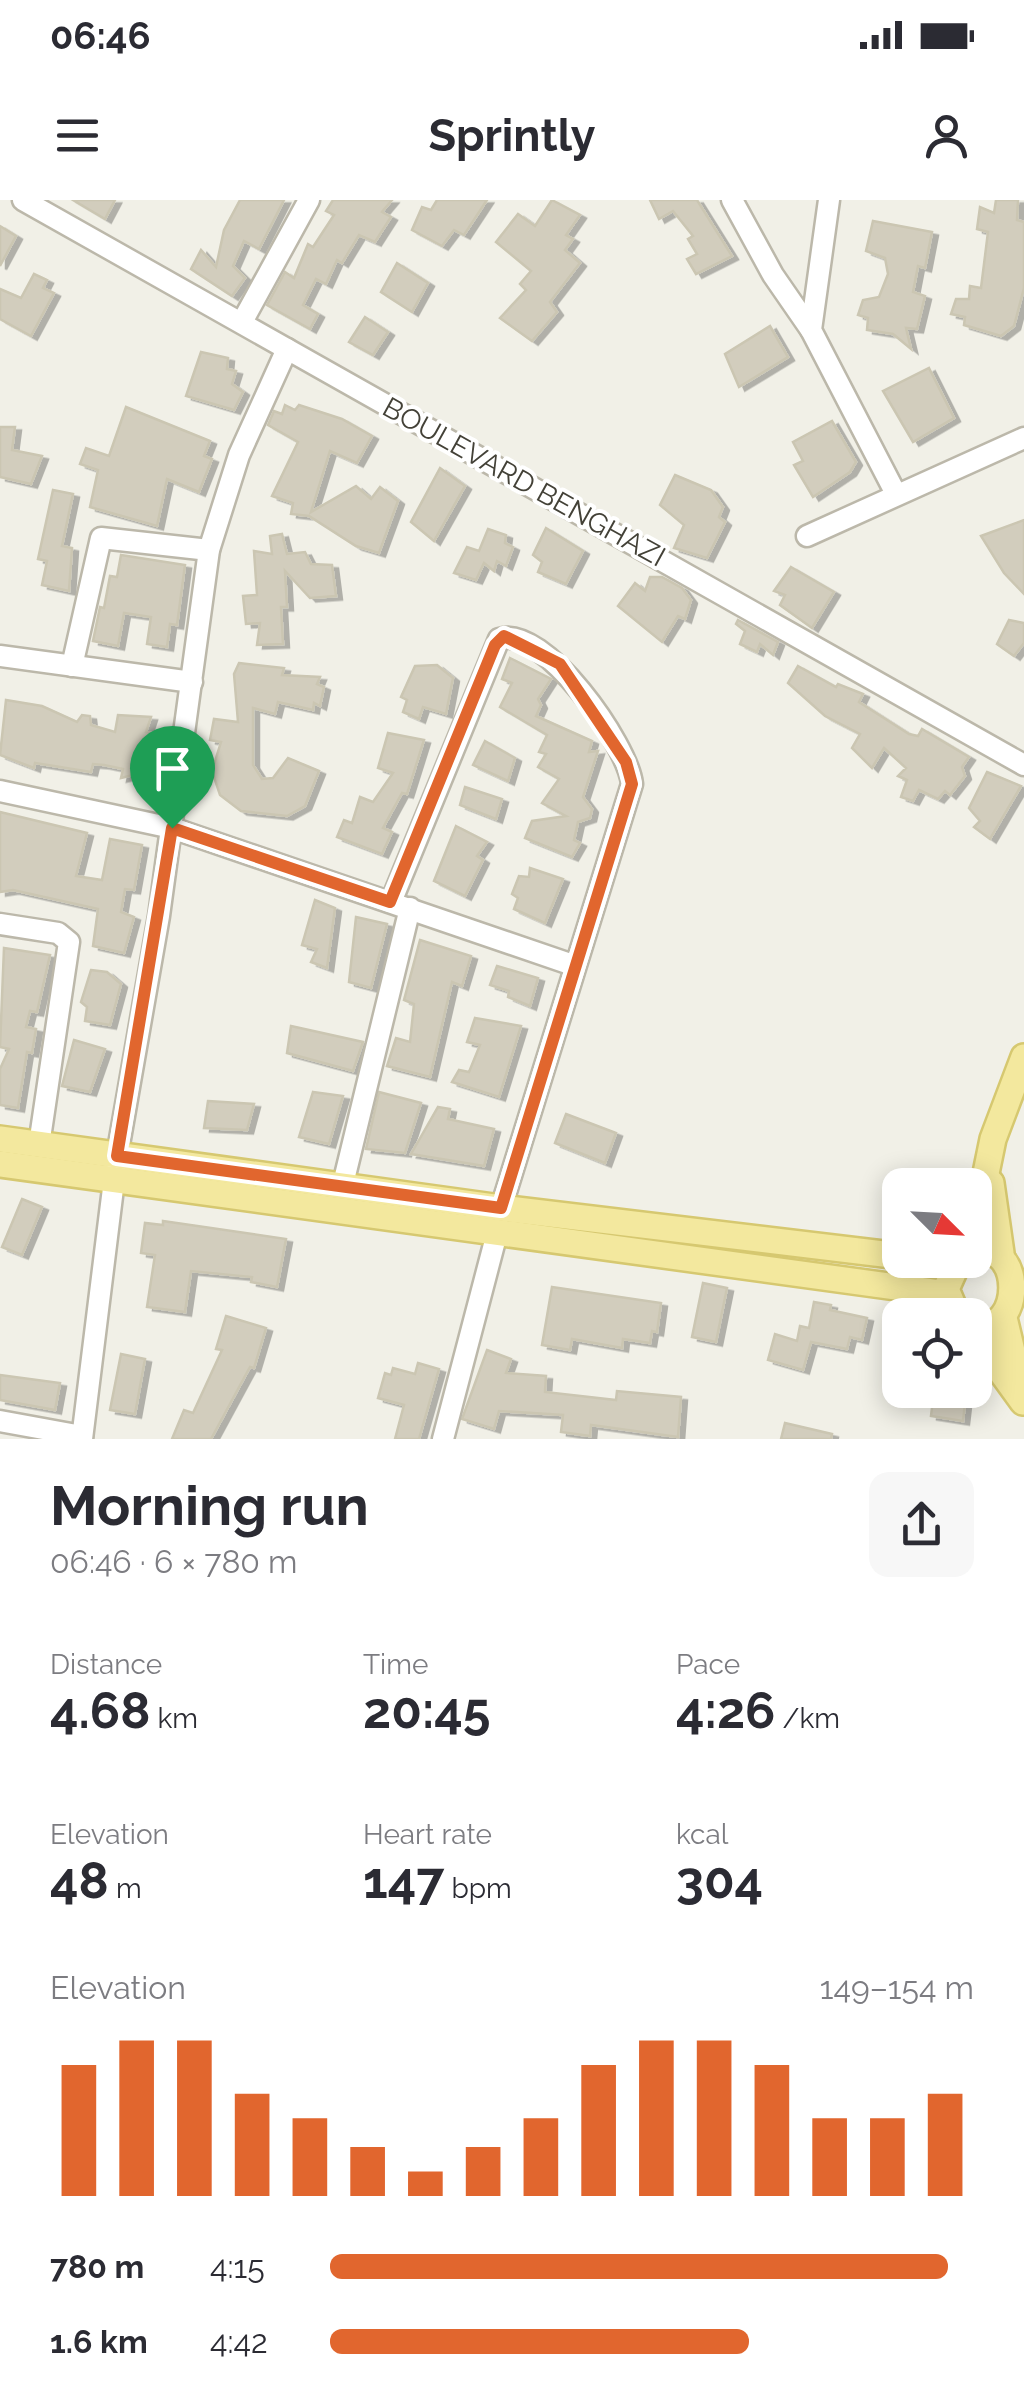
<!DOCTYPE html>
<html lang="en">
<head>
<meta charset="utf-8">
<style>
  body { margin:0; font-family:Raleway,sans-serif; background:#f7f7f7; color:#2b2b33; height:100vh; display:flex; flex-direction:column; font-size:38px; white-space:nowrap }
  * { box-sizing:border-box; margin:0 }
  p { font-size:32px; color:#7c7c81 }
  .icon { flex:none; width:55px; height:55px; fill:none; stroke:currentColor; stroke-width:2; stroke-linecap:round; stroke-linejoin:round }
  .map { position:relative; height:1239px; overflow:hidden }
  .side { display:flex; flex-direction:column; background:#fff; flex:1 }
  .side>* { flex:none }
  .needle { width:65px; rotate:114deg }
  .buttons { position:absolute; left:882px; top:968px; display:grid; gap:20px }
  .buttons a { display:grid; place-items:center; width:110px; height:110px; border-radius:20px; background:#fff; box-shadow:0 5px 25px #0003; font-size:50px }
  .pin { position:absolute; display:grid; place-items:center; width:85px; height:85px; color:#fff; margin:-102px -42px; border-radius:50% 50% 50% 0; rotate:-45deg; box-shadow:0 0 10px #0007 }
  .pin .icon { rotate:45deg }
  .round { display:grid; place-items:center; flex:none; width:105px; height:105px; border-radius:20px; background:#f7f7f7 }
  .head { display:flex; align-items:center; justify-content:space-between; height:170px; padding:0 50px }
  h1 { font-size:55px; font-weight:700; line-height:75px }
  .figures { display:grid; grid-template-columns:repeat(3,1fr); gap:15px; height:170px; padding:10px 50px }
  .figures div { display:grid; align-content:center }
  .figures b { font-size:50px; font-weight:700 }
  .figures small { font-size:28px; font-weight:400 }
  .figures p { font-size:28px }
  .chart { height:280px; padding:20px 50px }
  .chart p { display:flex; justify-content:space-between }
  .chart svg { width:100%; height:180px; margin-top:10px; stroke:#e1662e; stroke-width:6 }
  ul { padding:0 50px; list-style:none; font-size:32px }
  li { display:grid; grid-template-columns:160px 120px 1fr; align-items:center; height:75px }
  li i { height:25px; border-radius:12px; background:#e1662e }
  .status { display:flex; justify-content:space-between; align-items:center; height:70px; padding:0 50px; background:#fff; direction:ltr }
  .status svg { height:28px; fill:currentColor }
  header { display:flex; justify-content:space-between; align-items:center; height:130px; padding:0 50px; background:#fff; font-size:45px; font-weight:700 }
  .map>svg:first-child { display:block }
  .building { fill:#d2cdbd; stroke:#cbc6b2; stroke-width:2.5; filter:url(#shadow) }
  .lines { fill:none; stroke-linecap:round; stroke-linejoin:round }
  .minor-casing { stroke:#bcb8aa; stroke-width:25 }
  .major-casing { stroke:#d6c870; stroke-width:30 }
  .minor { stroke:#fff; stroke-width:20 }
  .major { stroke:#f3e89e; stroke-width:25 }
  .route-casing { stroke:#fff; stroke-width:20 }
  .route { stroke:#e1662e; stroke-width:12 }
  .labels { text-anchor:middle; dominant-baseline:central; stroke-width:8; stroke-linejoin:round; paint-order:stroke }
  .street-label { font-size:28px; fill:#434137; stroke:#fff }
</style>
</head>
<body>
<div class="status"><b>06:46</b><svg viewBox="0 0 49 12"><path d="M0 12V9h3v3zM5 12V6h3v6zM10 12V3h3v9zM15 12V0h3v12zM26 1h20v11H26zM47 4h2v5h-2z"/></svg></div>
<header><svg class="icon" aria-label="menu" viewBox="0 0 24 24"><path d="M4 6h16M4 12h16M4 18h16"/></svg>Sprintly<svg class="icon" aria-label="person" viewBox="0 0 24 24"><circle cx="12" cy="8" r="4"/><path d="M4 21q1-7 8-7t8 7"/></svg></header>
<div class="map">
<svg width="1024" height="1239" viewBox="0 0 1024 1239">
  <defs>
    <filter id="shadow"><feDropShadow dx="6" dy="3.5" stdDeviation="0" flood-color="#0004"/></filter>
  </defs>
  <rect width="100%" height="100%" fill="#f1f0e7"/>
  <g class="building">
    <path d="M73,0H115L105,19Z"/>
    <path d="M240,0H284L259,49L244,41L233,66L245,78L232,96L191,69L201,50L216,67L224,30Z"/>
    <path d="M333,0H392L382,12L391,17L375,42L359,35L342,63L337,60L326,84L316,79L303,105L318,114L310,129L267,105L285,72L294,78L308,44L313,47L334,15L326,11Z"/>
    <path d="M437,0H487L464,35L454,30L442,46L412,30L422,7L431,10Z"/>
    <path d="M552,0L580,15L566,35L573,39L565,50L580,63L550,102L557,112L532,141L500,118L526,90L520,84L531,71L496,42L518,14L535,26Z"/>
    <path d="M650,0H697L732,56L696,74L687,59L697,54L688,39L693,36L673,11L659,19Z"/>
    <path d="M996,0H1018L1017,20L1024,22V88L1014,126L1001,136L964,125L965,117L951,114L956,99H969L970,86L981,88L988,32L977,29L980,7L994,13Z"/>
    <path d="M873,21L932,32L925,68L918,66L913,92L925,96L917,129L906,128L911,149L893,134L867,130L868,118L858,115L863,100L879,97L888,74L885,58L866,51Z"/>
    <path d="M0,26L16,36L0,66Z"/>
    <path d="M397,63L428,83L412,112L381,92Z"/>
    <path d="M34,74L47,80L43,88L54,93L31,136L0,119V89L21,98Z"/>
    <path d="M365,117L388,132L373,155L349,142Z"/>
    <path d="M770,126L788,157L739,187L725,154Z"/>
    <path d="M201,152L228,158L227,169L236,171L232,184L243,192L234,210L186,196Z"/>
    <path d="M929,168L954,218L913,242L883,191Z"/>
    <path d="M285,205L295,210L299,205L342,219L372,236L357,263L330,251L311,312L356,286L371,299L380,287L398,301L379,353L356,346L309,316L291,314L293,303L272,296L298,242L268,225L274,211L282,214Z"/>
    <path d="M126,207L210,241L204,256L212,259L199,292L167,279L157,326L90,307L98,270L80,264L86,248L109,256Z"/>
    <path d="M832,221L856,262L850,272L813,297L794,265L803,261L793,242Z"/>
    <path d="M0,227H15L12,250L42,256L31,284L0,277Z"/>
    <path d="M440,268L465,286L434,341L411,322Z"/>
    <path d="M675,275L711,290L723,307L719,317L725,322L707,358L674,348L684,325L660,305Z"/>
    <path d="M53,290L73,294L62,346L72,348L69,391L42,385L47,361L38,359Z"/>
    <path d="M1024,320V394L1004,373L981,336Z"/>
    <path d="M546,328L583,351L566,384L538,372L542,362L533,355Z"/>
    <path d="M488,329L506,335L505,343L513,347L506,366L497,361L494,371L484,363L476,380L454,373L467,347L479,351Z"/>
    <path d="M282,334L287,354L305,352L311,364L332,365L336,396L310,398L285,371L287,407H281L283,444L257,445L260,423L246,424L243,396L257,395L254,351L272,354L270,336Z"/>
    <path d="M121,355L185,365L177,425L170,424L167,447L147,444L151,417L124,413L118,446L93,441L100,407L104,408L110,376L117,377Z"/>
    <path d="M791,367L834,392L812,428L780,405L785,395L774,391Z"/>
    <path d="M650,377H662L682,388L691,400L685,419L678,416L662,442L618,406L635,383L645,391Z"/>
    <path d="M738,420L778,442L773,455L760,444L757,452L740,444L745,431L736,424Z"/>
    <path d="M1009,420L1024,423V443L1014,456L997,444Z"/>
    <path d="M510,458L551,479L538,499L541,505L536,516L592,541L589,552L598,551L583,597L592,609L590,618L578,622L574,640L580,643L572,657L525,638L532,621L566,616L542,603L559,579L538,567L546,554L539,552L547,535L500,507L512,483L502,479Z"/>
    <path d="M239,463L284,468L282,475L320,477L317,484L324,487L320,506L314,503L313,510L278,502L275,514L253,508V565L262,579L273,578L288,558L319,571L305,606L287,616L241,611L220,595L212,571L221,542L210,540L214,519L238,522L234,474Z"/>
    <path d="M437,465L453,478L446,514L423,507L419,519L403,512L407,500L401,497L415,466Z"/>
    <path d="M798,466L836,487L838,484L863,494L859,502L909,534L918,536L922,529L969,557L962,567L965,576L950,595L945,591L938,599L919,590L913,601L901,597L907,580L898,576L906,568L884,548L872,568L852,548L860,534L825,516L788,483Z"/>
    <path d="M6,500L42,506L77,522L82,515L90,516L91,525L115,532L118,515L151,517L146,532L154,533L151,550L143,557L148,565L145,572L121,578L123,569L104,565L93,564L91,572L35,563L34,568L0,555Z"/>
    <path d="M388,533L424,540L407,594L402,593L383,628L392,632L382,654L337,637L344,620L352,623L360,597L373,602L393,573L378,568Z"/>
    <path d="M485,541L515,558L508,581L473,565Z"/>
    <path d="M987,572L1021,586L990,639L974,627L980,621L969,608Z"/>
    <path d="M465,587L502,599L496,619L460,605Z"/>
    <path d="M0,612L87,633L76,676L102,680L110,639L142,645L134,690L125,689L121,712L134,717L124,753L93,746L98,709L13,690L0,692Z"/>
    <path d="M456,626L487,642L477,656L483,660L465,696L434,681Z"/>
    <path d="M530,668L563,679L545,723L514,709L518,698L512,694L519,676L529,677Z"/>
    <path d="M315,700L335,708L327,768L311,762L317,749L302,745Z"/>
    <path d="M356,717L387,724L371,788L349,782Z"/>
    <path d="M420,740L471,756L462,786L452,782L430,877L387,866L396,838L410,842L414,804L404,800Z"/>
    <path d="M4,748L50,755L37,812L30,811L26,827L36,829L32,853L27,852L18,908L0,905V869L9,849L0,847Z"/>
    <path d="M497,766L538,778L530,806L508,797L509,791L490,785Z"/>
    <path d="M91,770L107,772L121,784L110,825L85,821L87,807L81,802Z"/>
    <path d="M475,818L521,826L499,897L452,882L459,870L469,872L480,845L467,842Z"/>
    <path d="M291,826L363,842L353,871L287,853Z"/>
    <path d="M74,840L105,849L90,892L62,886Z"/>
    <path d="M313,892L343,896L329,944L299,937Z"/>
    <path d="M379,892L421,903L405,953L366,949Z"/>
    <path d="M208,901L254,904L247,930L204,928Z"/>
    <path d="M438,907L450,909L448,919L494,929L484,966L411,954Z"/>
    <path d="M566,914L616,933L605,963L555,943Z"/>
    <path d="M22,999L42,1007L22,1055L2,1047Z"/>
    <path d="M163,1021L286,1039L277,1087L251,1082L252,1077L191,1071L185,1112L147,1107L155,1055L141,1053L145,1023L163,1025Z"/>
    <path d="M703,1083L727,1088L716,1142L692,1137Z"/>
    <path d="M552,1087L661,1103L657,1132L652,1131L650,1143L623,1139L622,1148L572,1139L570,1150L542,1145Z"/>
    <path d="M814,1102L831,1105L830,1110L867,1118L862,1140L850,1137L847,1149L811,1142L803,1170L768,1160L775,1134L797,1141L800,1126L809,1128Z"/>
    <path d="M226,1116L266,1128L254,1168L250,1167L211,1239H172L184,1210L193,1213L222,1150L216,1149Z"/>
    <path d="M487,1150L511,1159L506,1173L546,1176L545,1192L616,1200L617,1191L681,1197L678,1237L591,1225L590,1236L561,1232L563,1215L499,1211L494,1229L462,1219Z"/>
    <path d="M121,1154L145,1159L135,1214L110,1210Z"/>
    <path d="M418,1163L439,1169L419,1239H395L404,1205L378,1198L385,1173L391,1175L393,1168L415,1174Z"/>
    <path d="M0,1175L60,1183L55,1210L0,1200Z"/>
    <path d="M934,1191L966,1195L963,1221L931,1216Z"/>
    <path d="M785,1223L832,1234L831,1239H781Z"/>
  </g>
  <g class="lines">
    <defs>
      <g id="minor">
        <path d="M23,0L1024,565"/>
        <path d="M732,0L773,75L811,130"/>
        <path d="M829,0L811,130L896,294"/>
        <path d="M242,122L309,0"/>
        <path d="M807,336L1024,238"/>
        <path d="M0,456L192,482"/>
        <path d="M72,466L101,338L209,350"/>
        <path d="M0,591L172,628L573,765"/>
        <path d="M391,702L499,439C544,424 628,545 632,584L501,1008"/>
        <path d="M0,724L58,733L69,742L39,945"/>
        <path d="M343,984L410,708"/>
        <path d="M0,1221L82,1236"/>
        <path d="M82,1239L117,956L159,716L209,350L239,255L287,149"/>
        <path d="M443,1239L497,1033"/>
      </g>
      <g id="major">
        <path d="M0,939L501,1008L900,1056"/>
        <path d="M0,964L947,1094"/>
        <path d="M991,983L1001,1053"/>
        <path d="M975,1027L993,939L1024,857"/>
        <path d="M975,1051C1024,1041 1024,1134 975,1126"/>
        <path d="M957,1115L946,1089L959,1060"/>
        <path d="M1005,1122L1021,1189"/>
        <path d="M985,1127L1002,1173L1023,1202"/>
      </g>
    </defs>
    <use href="#minor" class="minor-casing"/>
    <use href="#major" class="major-casing"/>
    <use href="#minor" class="minor"/>
    <use href="#major" class="major"/>
  </g>
  <g class="lines">
    <defs>
      <path id="route" d="M504,436L560,464L626,562L632,584L501,1008L117,956L172,628L390,702L495,445Z"/>
    </defs>
    <use href="#route" class="route-casing"/>
    <use href="#route" class="route"/>
  </g>
  <g class="labels">
    <g class="street-label">
      <text transform="translate(524 282) rotate(29)">BOULEVARD BENGHAZI</text>
    </g>
  </g>
</svg>
<div class="buttons">
<a><svg class="needle" viewBox="-14 -14 28 28"><path d="M0-13l5 13h-10z" fill="#e53935"/><path d="M0 13l5-13h-10z" fill="#7c7c81"/></svg></a>
<a><svg class="icon" aria-label="locate" viewBox="0 0 24 24"><circle cx="12" cy="12" r="6"/><path d="M12 2v4M12 18v4M2 12h4M18 12h4"/></svg></a>
</div>
<div class="pin" style="left:172px;top:628px;background:#1e9e55"><svg class="icon" aria-label="arrive" viewBox="0 0 24 24"><path d="M6 21V4h12l-3 4 3 4H6"/></svg></div>
</div>
<section class="side">
<div class="head"><div><h1>Morning run</h1><p>06:46 · 6 × 780 m</p></div><a class="round"><svg class="icon" aria-label="share" viewBox="0 0 24 24"><path d="M12 15V3M7 8l5-5 5 5M5 13v7h14v-7"/></svg></a></div>
<div class="figures">
<div><p>Distance</p><b>4.68<small> km</small></b></div>
<div><p>Time</p><b>20:45</b></div>
<div><p>Pace</p><b>4:26<small> /km</small></b></div>
</div>
<div class="figures">
<div><p>Elevation</p><b>48<small> m</small></b></div>
<div><p>Heart rate</p><b>147<small> bpm</small></b></div>
<div><p>kcal</p><b>304</b></div>
</div>
<div class="chart"><p><span>Elevation</span>149–154 m</p>
<svg viewBox="0 0 160 44" preserveAspectRatio="none"><path d="M5 44V12M15 44V6M25 44V6M35 44V19M45 44V25M55 44V32M65 44V38M75 44V32M85 44V25M95 44V12M105 44V6M115 44V6M125 44V12M135 44V25M145 44V25M155 44V19"/></svg>
</div>
<ul>
<li><b>780 m</b>4:15<i style="width:96%"></i></li>
<li><b>1.6 km</b>4:42<i style="width:65%"></i></li>
</ul>
</section>
</body>
</html>
